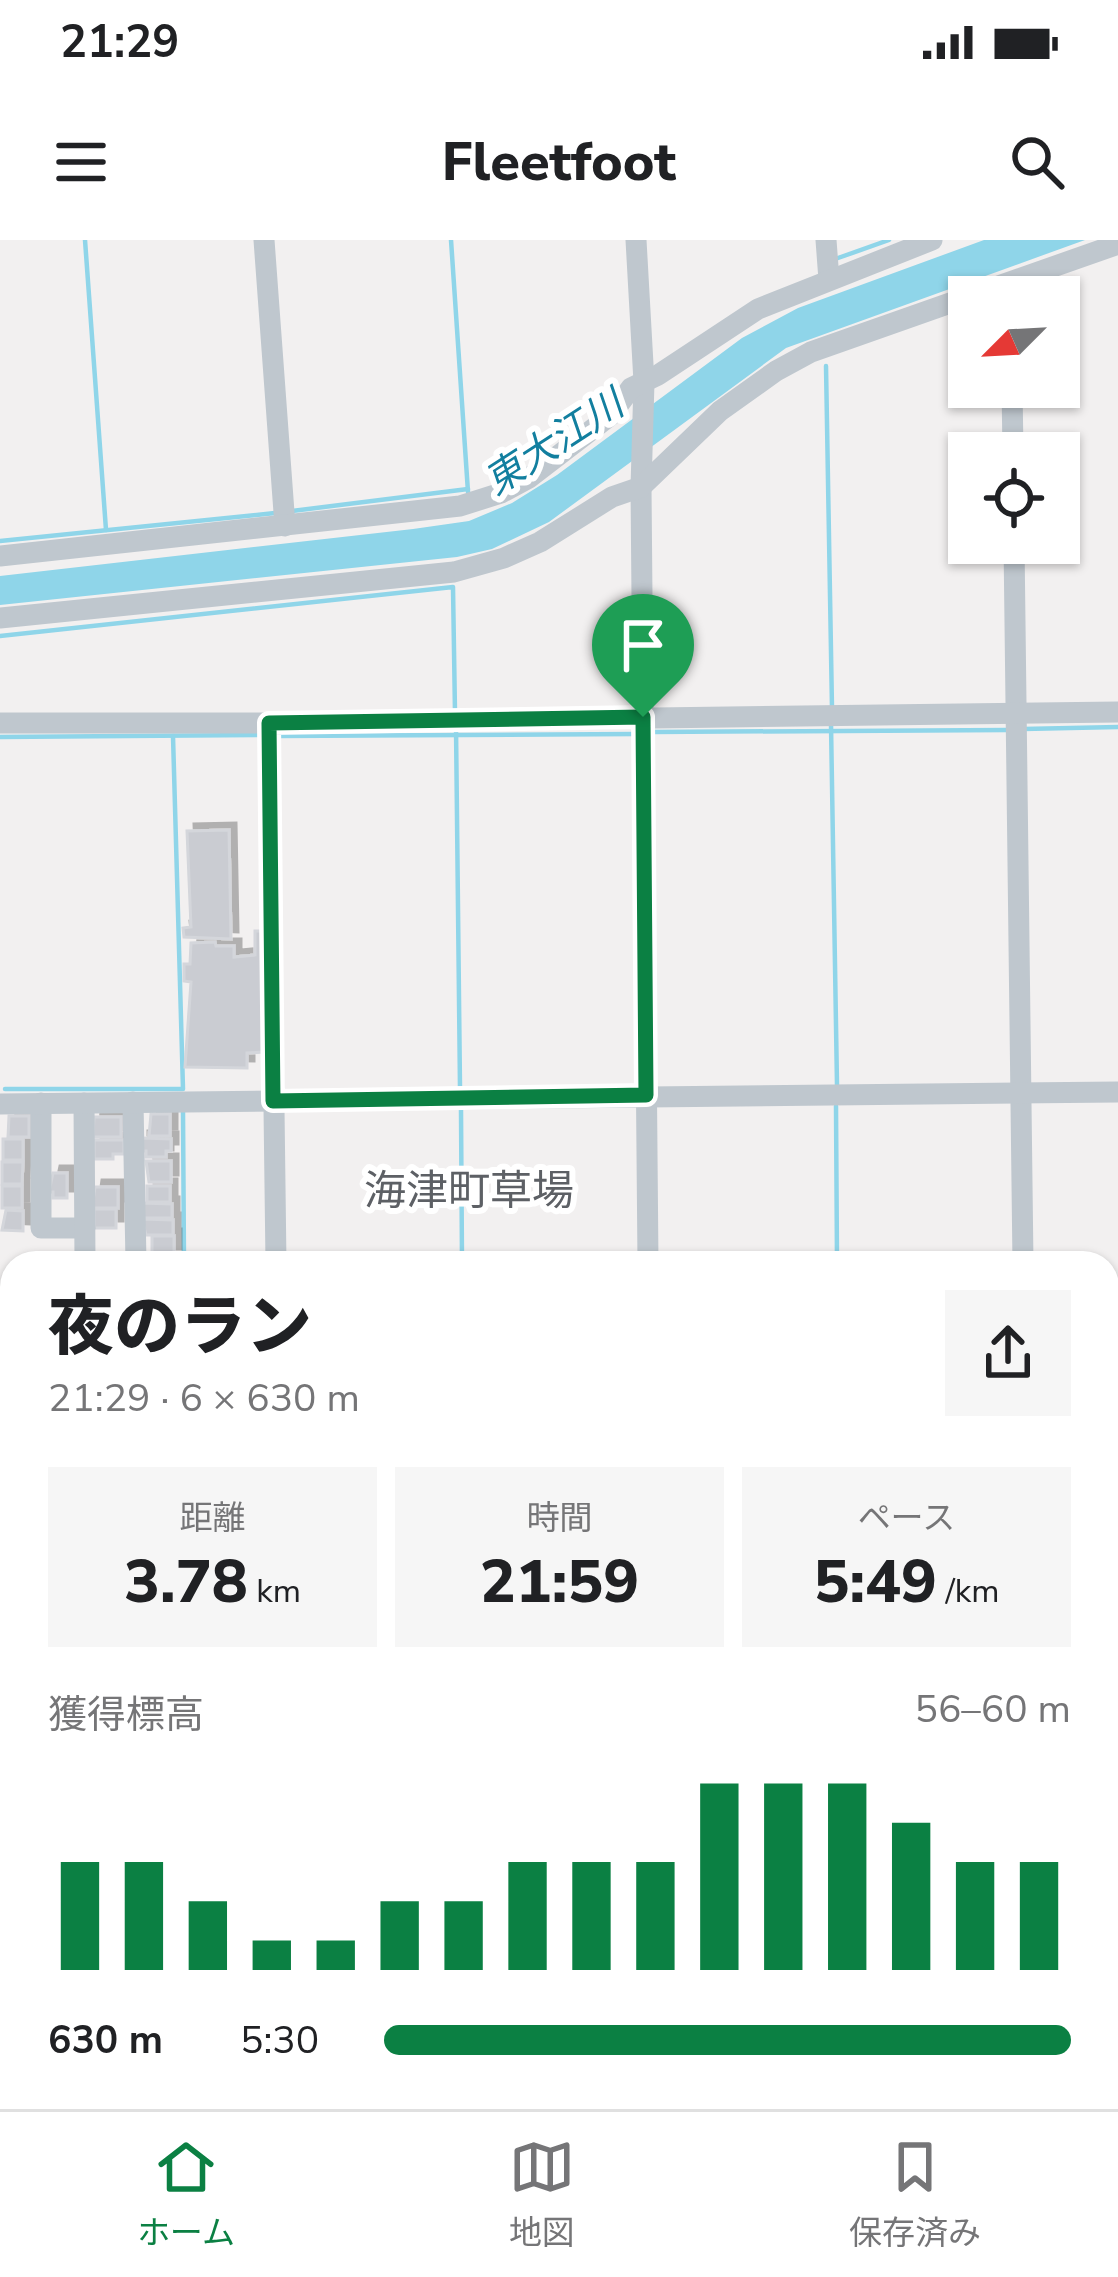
<!DOCTYPE html>
<html lang="ja">
<head>
<meta charset="utf-8">
<style>
  body { margin:0; font-family:"Nunito Sans","Noto Sans JP",sans-serif; background:#f6f6f6; color:#202124; height:100vh; display:flex; flex-direction:column; font-size:45px; white-space:nowrap }
  * { box-sizing:border-box; margin:0 }
  p { font-size:39px; color:#757577 }
  .icon { flex:none; width:66px; height:66px; fill:none; stroke:currentColor; stroke-width:2; stroke-linecap:round; stroke-linejoin:round }
  .map { position:relative; flex:1; overflow:hidden }
  .drawer { position:absolute; left:0px; top:1011px; width:1119px; height:858px; display:flex; flex-direction:column; background:#fff; border-radius:36px 36px 0 0; box-shadow:0 3px 9px #0004 }
  .drawer>* { flex:none }
  .needle { width:78px; rotate:246deg }
  .controls { position:absolute; left:948px; top:36px; display:grid; gap:24px }
  .controls a { display:grid; place-items:center; width:132px; height:132px; border-radius:0px; background:#fff; box-shadow:0 3px 9px #0004; font-size:60px }
  .pin { position:absolute; display:grid; place-items:center; width:102px; height:102px; color:#fff; margin:-123px -51px; border-radius:50% 50% 50% 0; rotate:-45deg; box-shadow:0 0 12px #0007 }
  .pin .icon { rotate:45deg }
  .round { display:grid; place-items:center; flex:none; width:126px; height:126px; border-radius:0px; background:#f6f6f6 }
  .overview { display:flex; align-items:center; justify-content:space-between; height:204px; padding:0 48px }
  h1 { font-size:66px; font-weight:800; line-height:90px }
  .figures { display:grid; grid-template-columns:repeat(3,1fr); gap:18px; height:204px; padding:12px 48px }
  .figures div { display:grid; align-content:center; border-radius:0px; background:#f6f6f6; text-align:center }
  .figures b { font-size:60px; font-weight:800 }
  .figures small { font-size:33px; font-weight:400 }
  .figures p { font-size:33px }
  .chart { height:336px; padding:24px 48px }
  .chart p { display:flex; justify-content:space-between }
  .chart svg { width:100%; height:216px; margin-top:12px; stroke:#0b8043; stroke-width:6 }
  ul { padding:0 48px; list-style:none; font-size:39px }
  li { display:grid; grid-template-columns:192px 144px 1fr; align-items:center; height:90px }
  li i { height:30px; border-radius:15px; background:#0b8043 }
  .status { display:flex; justify-content:space-between; align-items:center; height:84px; padding:0 60px; background:#fff; direction:ltr }
  .status svg { height:33px; fill:currentColor }
  header { display:flex; justify-content:space-between; align-items:center; height:156px; padding:0 48px; background:#fff; font-size:54px; font-weight:800 }
  .dock { display:flex; justify-content:space-around; align-items:center; height:168px; border-top:3px solid #e0e0e0; background:#fff; font-size:33px; color:#757577 }
  .dock a { display:grid; justify-items:center; gap:6px }
  .dock .selected { color:#0b8043 }
  .map>svg:first-child { display:block }
  .water { fill:#8fd5e9 }
  .lines { fill:none; stroke-linecap:round; stroke-linejoin:round }
  .stream { stroke:#8fd5e9; stroke-width:4.5 }
  .building { fill:#caccd2; stroke:#d4d6db; stroke-width:3; filter:url(#shadow) }
  .minor { stroke:#bfc7ce; stroke-width:21 }
  .route-casing { stroke:#fff; stroke-width:24 }
  .route { stroke:#0b8043; stroke-width:15 }
  .labels { text-anchor:middle; dominant-baseline:central; stroke-width:12; stroke-linejoin:round; paint-order:stroke }
  .water-label { font-size:39px; font-style:italic; fill:#127f9f; stroke:#fff }
  .quarter-label { font-size:42px; fill:#5d6065; stroke:#fff }
</style>
</head>
<body>
<div class="status"><b>21:29</b><svg viewBox="0 0 49 12"><path d="M0 12V9h3v3zM5 12V6h3v6zM10 12V3h3v9zM15 12V0h3v12zM26 1h20v11H26zM47 4h2v5h-2z"/></svg></div>
<header><svg class="icon" aria-label="menu" viewBox="0 0 24 24"><path d="M4 6h16M4 12h16M4 18h16"/></svg>Fleetfoot<svg class="icon" aria-label="search" viewBox="0 0 24 24"><circle cx="10" cy="10" r="6"/><path d="M15 15l6 6"/></svg></header>
<div class="map">
<svg width="1118" height="1869" viewBox="0 0 1118 1869">
  <defs>
    <filter id="shadow"><feDropShadow dx="7" dy="-7" stdDeviation="0" flood-color="#0004"/></filter>
  </defs>
  <rect width="100%" height="100%" fill="#f2f0f0"/>
  <path class="water" d="M984,0H1085L786,108L549,282L492,309L457,317L0,365V336L413,289L469,281L512,263L557,235L742,98L798,68Z"/>
  <g class="lines">
    <g class="stream">
      <path d="M85,0L106,290"/>
      <path d="M451,0L468,252"/>
      <path d="M838,18L889,0"/>
      <path d="M826,126L832,468"/>
      <path d="M292,271L468,249"/>
      <path d="M0,301L275,273"/>
      <path d="M0,396L453,347L455,473"/>
      <path d="M831,484L837,845"/>
      <path d="M456,487L460,848"/>
      <path d="M1023,489L1118,487"/>
      <path d="M653,492L1007,490"/>
      <path d="M277,496L637,494"/>
      <path d="M0,497L264,495"/>
      <path d="M5,849H183L173,496"/>
      <path d="M836,866L837,1023"/>
      <path d="M461,870L462,1023"/>
      <path d="M183,871L184,1023"/>
      <path d="M1107,1673H1118"/>
      <path d="M1,1812L12,1810"/>
      <path d="M103,1857L105,1869"/>
      <path d="M492,1857L494,1869"/>
      <path d="M873,1857L875,1869"/>
    </g>
  </g>
  <g class="building">
    <path d="M229,590L231,699L184,697L183,688L191,687L187,591Z"/>
    <path d="M255,691H263L264,812L247,813V828L185,827L191,742L184,741V724H190L191,703L215,702L216,706H234V717L255,715Z"/>
    <path d="M151,874H170V896H149Z"/>
    <path d="M9,876H29V897H8Z"/>
    <path d="M94,877H121V897H93Z"/>
    <path d="M141,898L171,899V911H166V917H146V911H141Z"/>
    <rect x="3" y="899" width="20" height="21"/>
    <path d="M94,900H124V914H113V919H94Z"/>
    <path d="M146,921H171V942H149Z"/>
    <path d="M2,922H23L22,944H2Z"/>
    <path d="M53,933H67V958H53V952H49Z"/>
    <rect x="2" y="946" width="20" height="22"/>
    <rect x="147" y="946" width="23" height="16"/>
    <path d="M95,947H118V968H92Z"/>
    <path d="M141,963L172,964V978H144Z"/>
    <rect x="94" y="969" width="22" height="19"/>
    <path d="M6,970L23,971V991L2,990Z"/>
    <path d="M142,979L173,980V995H146Z"/>
    <rect x="152" y="996" width="22" height="20"/>
  </g>
  <g class="lines">
    <g class="minor">
      <path d="M264,0L285,286"/>
      <path d="M636,0L644,142L641,247L648,1023"/>
      <path d="M826,0L829,40"/>
      <path d="M1012,147L1013,213"/>
      <path d="M1014,303L1023,1023"/>
      <path d="M0,316L460,266L501,253L529,238L611,175L631,148L658,135L758,69L932,0"/>
      <path d="M0,378L454,332L504,318L540,302L612,257L641,247L720,171L776,131L811,112L1118,4"/>
      <path d="M0,483H269L1118,472"/>
      <path d="M269,483L276,1023"/>
      <path d="M133,862L136,1023"/>
      <path d="M41,863V988H85"/>
      <path d="M84,863L85,1023"/>
      <path d="M0,864L1118,852"/>
      <path d="M0,1236L12,1234"/>
      <path d="M1107,1661H1118"/>
      <path d="M0,1800L12,1798"/>
      <path d="M0,1841L4,1869"/>
      <path d="M298,1857L300,1869"/>
      <path d="M682,1857L684,1869"/>
      <path d="M1061,1857L1063,1869"/>
    </g>
  </g>
  <g class="lines">
    <defs>
      <path id="route" d="M643,477L646,855L273,861L269,483Z"/>
    </defs>
    <use href="#route" class="route-casing"/>
    <use href="#route" class="route"/>
  </g>
  <g class="labels">
    <g class="water-label">
      <text transform="translate(554 203) rotate(-33)">東大江川</text>
    </g>
    <g class="quarter-label">
      <text x="469" y="951">海津町草場</text>
    </g>
  </g>
</svg>
<div class="controls">
<a><svg class="needle" viewBox="-14 -14 28 28"><path d="M0-13l5 13h-10z" fill="#e53935"/><path d="M0 13l5-13h-10z" fill="#757577"/></svg></a>
<a><svg class="icon" aria-label="locate" viewBox="0 0 24 24"><circle cx="12" cy="12" r="6"/><path d="M12 2v4M12 18v4M2 12h4M18 12h4"/></svg></a>
</div>
<div class="pin" style="left:643px;top:477px;background:#1e9e55"><svg class="icon" aria-label="arrive" viewBox="0 0 24 24"><path d="M6 21V4h12l-3 4 3 4H6"/></svg></div>
<section class="drawer">
<div class="overview"><div><h1>夜のラン</h1><p>21:29 · 6 × 630 m</p></div><a class="round"><svg class="icon" aria-label="share" viewBox="0 0 24 24"><path d="M12 15V3M7 8l5-5 5 5M5 13v7h14v-7"/></svg></a></div>
<div class="figures">
<div><p>距離</p><b>3.78<small> km</small></b></div>
<div><p>時間</p><b>21:59</b></div>
<div><p>ペース</p><b>5:49<small> /km</small></b></div>
</div>
<div class="chart"><p><span>獲得標高</span>56–60 m</p>
<svg viewBox="0 0 160 44" preserveAspectRatio="none"><path d="M5 44V22M15 44V22M25 44V30M35 44V38M45 44V38M55 44V30M65 44V30M75 44V22M85 44V22M95 44V22M105 44V6M115 44V6M125 44V6M135 44V14M145 44V22M155 44V22"/></svg>
</div>
<ul>
<li><b>630 m</b>5:30<i style="width:100%"></i></li>
</ul>
</section>
</div>
<nav class="dock">
<a class="selected"><svg class="icon" aria-label="home" viewBox="0 0 24 24"><path d="M3 11l9-7 9 7M6 9v11h12V9"/></svg>ホーム</a>
<a><svg class="icon" aria-label="map" viewBox="0 0 24 24"><path d="M3 6l6-2 6 2 6-2v14l-6 2-6-2-6 2zM9 4v14M15 6v14"/></svg>地図</a>
<a><svg class="icon" aria-label="saved" viewBox="0 0 24 24"><path d="M7 4h10v16l-5-4-5 4z"/></svg>保存済み</a>
</nav>
</body>
</html>
